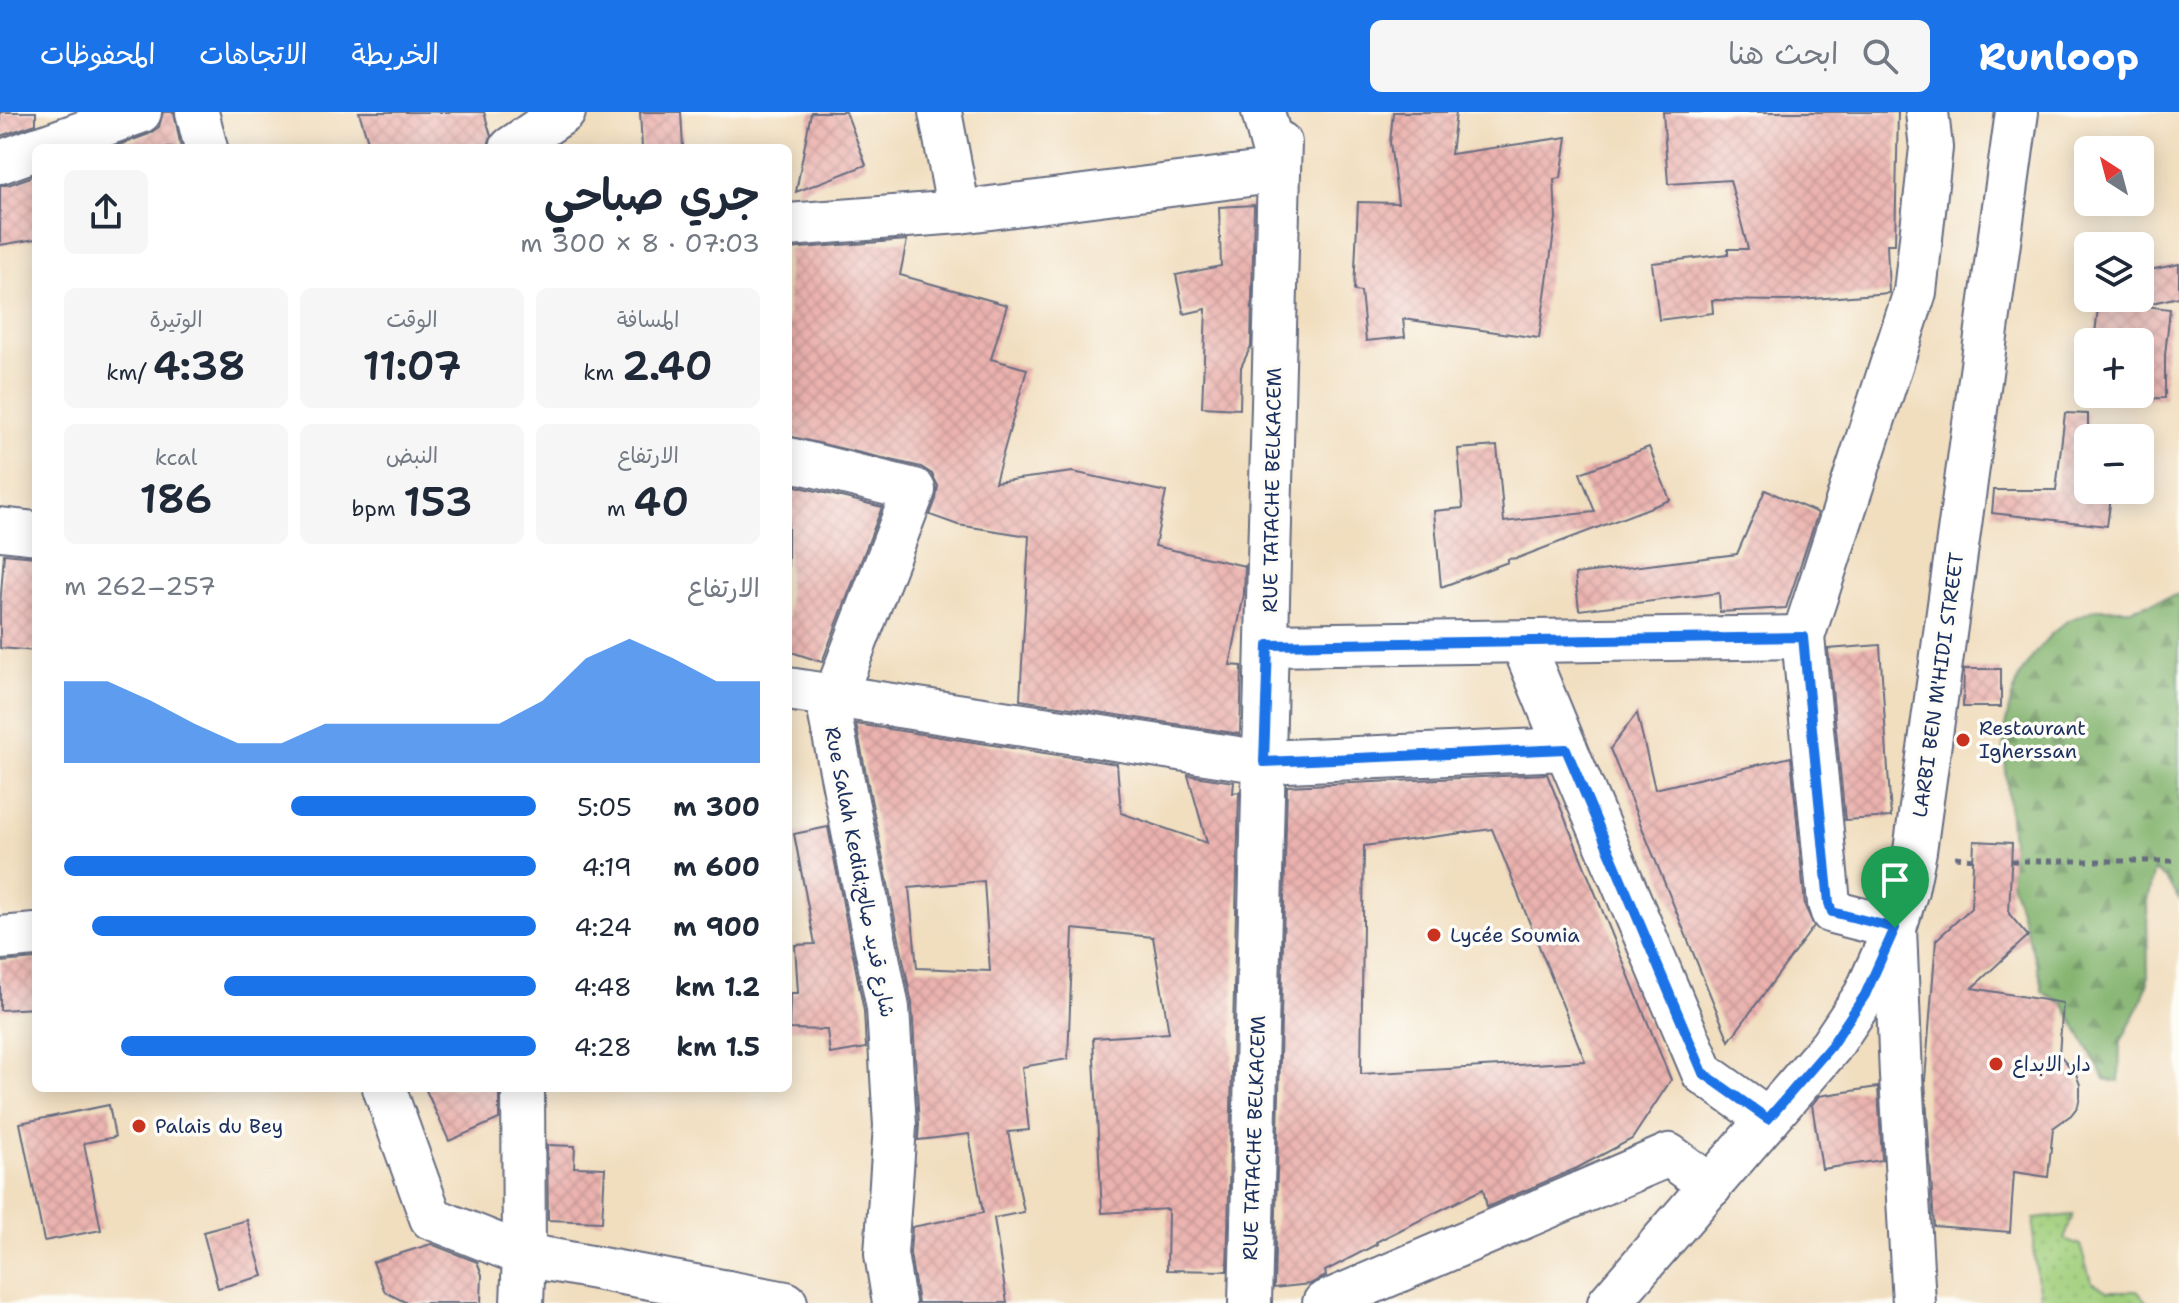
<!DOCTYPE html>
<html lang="ar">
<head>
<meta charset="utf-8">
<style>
  body { margin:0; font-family:"Shantell Sans","Playpen Sans Arabic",sans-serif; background:#f6f6f7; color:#1f2937; direction:rtl; height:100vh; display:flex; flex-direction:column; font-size:30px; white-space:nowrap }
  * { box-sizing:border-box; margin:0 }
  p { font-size:26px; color:#747a83 }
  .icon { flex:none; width:44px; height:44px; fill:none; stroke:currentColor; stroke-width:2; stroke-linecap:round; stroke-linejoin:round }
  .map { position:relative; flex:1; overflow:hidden; direction:ltr }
  .sheet { position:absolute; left:32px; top:32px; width:760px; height:948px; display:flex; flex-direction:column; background:#fff; border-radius:12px; box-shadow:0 4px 20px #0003; direction:rtl }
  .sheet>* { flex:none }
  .needle { width:52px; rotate:324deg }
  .tools { position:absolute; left:2074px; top:24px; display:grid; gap:16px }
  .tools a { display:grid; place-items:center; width:80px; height:80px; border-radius:12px; background:#fff; box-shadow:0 4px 20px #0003; font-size:40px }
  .pin { position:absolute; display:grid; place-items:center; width:68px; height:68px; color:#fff; margin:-82px -34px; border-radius:50% 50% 50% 0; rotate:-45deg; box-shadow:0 0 8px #0007 }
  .pin .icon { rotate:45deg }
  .round { display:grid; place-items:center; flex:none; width:84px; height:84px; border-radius:12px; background:#f6f6f7 }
  .overview { display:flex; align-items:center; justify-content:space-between; height:136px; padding:0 32px }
  h1 { font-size:44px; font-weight:600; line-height:60px }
  .stats { display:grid; grid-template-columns:repeat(3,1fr); gap:12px; height:136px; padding:8px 32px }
  .stats div { display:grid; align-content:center; border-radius:12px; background:#f6f6f7; text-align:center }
  .stats b { font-size:40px; font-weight:600 }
  .stats small { font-size:22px; font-weight:400 }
  .stats p { font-size:22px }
  .chart { height:224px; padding:16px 32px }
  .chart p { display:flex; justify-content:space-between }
  .chart svg { width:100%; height:144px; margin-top:8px; fill:#1a73e8; opacity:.7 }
  ul { padding:0 32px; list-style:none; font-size:26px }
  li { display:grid; grid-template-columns:128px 96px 1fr; align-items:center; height:60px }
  li i { height:20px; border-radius:10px; background:#1a73e8 }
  header { display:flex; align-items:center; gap:48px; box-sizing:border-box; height:112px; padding:0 40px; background:#1a73e8; color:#fff }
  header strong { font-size:38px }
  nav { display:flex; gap:44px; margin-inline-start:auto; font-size:28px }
  .search { width:560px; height:72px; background:#f6f6f7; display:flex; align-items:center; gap:20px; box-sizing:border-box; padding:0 28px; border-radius:12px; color:#747a83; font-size:30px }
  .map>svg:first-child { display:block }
  .grass { fill:url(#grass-dots); stroke:#5e7f6e; stroke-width:2 }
  .forest { fill:url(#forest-firs); stroke:#4e7065; stroke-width:2 }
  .building { fill:url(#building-cross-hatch); fill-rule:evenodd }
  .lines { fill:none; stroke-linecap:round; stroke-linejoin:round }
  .minor-casing { stroke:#666c80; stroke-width:46 }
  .path { stroke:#666c80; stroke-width:5; stroke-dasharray:6 6; stroke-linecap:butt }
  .minor { stroke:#fff; stroke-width:42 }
  .route-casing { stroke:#fff; stroke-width:16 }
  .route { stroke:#1a73e8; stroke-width:10 }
  .poi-dot { fill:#c8321e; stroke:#fdfcf7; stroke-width:3 }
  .labels { text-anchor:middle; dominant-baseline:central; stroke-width:7; stroke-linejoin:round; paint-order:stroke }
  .street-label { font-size:20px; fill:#1b2f5e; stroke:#fdfcf7 }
  .poi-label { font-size:20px; fill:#1b2f5e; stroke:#fdfcf7; text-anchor:start }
</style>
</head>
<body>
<header>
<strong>Runloop</strong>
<div class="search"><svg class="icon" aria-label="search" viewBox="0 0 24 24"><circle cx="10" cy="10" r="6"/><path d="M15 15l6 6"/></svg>ابحث هنا</div>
<nav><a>الخريطة</a><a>الاتجاهات</a><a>المحفوظات</a></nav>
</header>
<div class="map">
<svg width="2179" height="1191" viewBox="0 0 2179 1191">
  <defs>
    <pattern id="grass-dots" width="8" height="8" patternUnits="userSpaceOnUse" patternTransform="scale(2)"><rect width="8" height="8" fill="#a2cf7d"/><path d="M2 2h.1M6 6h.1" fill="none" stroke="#8bb26e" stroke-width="1.8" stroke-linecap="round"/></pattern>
    <pattern id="forest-firs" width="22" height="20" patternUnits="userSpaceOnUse" patternTransform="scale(2)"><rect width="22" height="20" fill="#81b26c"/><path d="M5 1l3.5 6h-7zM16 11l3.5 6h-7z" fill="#69915c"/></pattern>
    <pattern id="building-cross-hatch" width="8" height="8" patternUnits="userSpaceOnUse" patternTransform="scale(2)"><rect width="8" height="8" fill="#ebb2ae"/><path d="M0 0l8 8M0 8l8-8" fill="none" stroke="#c99998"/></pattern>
  </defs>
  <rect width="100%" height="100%" fill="#fdfcf7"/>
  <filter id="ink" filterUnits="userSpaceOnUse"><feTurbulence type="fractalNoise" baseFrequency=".0125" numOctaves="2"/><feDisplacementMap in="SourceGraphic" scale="16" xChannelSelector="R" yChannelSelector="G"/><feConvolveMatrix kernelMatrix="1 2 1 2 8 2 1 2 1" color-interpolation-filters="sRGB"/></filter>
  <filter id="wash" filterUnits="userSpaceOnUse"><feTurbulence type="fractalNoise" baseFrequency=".006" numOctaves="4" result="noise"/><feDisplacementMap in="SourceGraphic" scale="32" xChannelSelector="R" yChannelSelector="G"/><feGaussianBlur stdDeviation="1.8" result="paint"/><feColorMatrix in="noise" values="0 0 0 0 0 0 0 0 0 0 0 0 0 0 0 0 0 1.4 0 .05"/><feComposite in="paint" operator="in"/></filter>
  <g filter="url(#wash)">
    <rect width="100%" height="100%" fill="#f1debf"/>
    <path class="grass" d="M2073,1103L2064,1127L2080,1133L2091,1169L2107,1179H2137L2148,1191H2041L2033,1137L2034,1107Z"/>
    <path class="forest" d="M2179,482V787L2167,769L2154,758L2147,789L2148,870L2141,891L2120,931L2119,970L2105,967L2063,891L2042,880V870L2010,766L2012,731L2003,623L2011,588L2020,563L2038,537L2050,523L2067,509L2096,497H2131Z"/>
    <g id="blocks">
      <g class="building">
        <path d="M0,0H36V12L0,24Z"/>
        <path d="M163,0H174L181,36H111L149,22L159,15Z"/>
        <path d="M359,0H484L491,24L487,36H370Z"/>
        <path d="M640,0H681L683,36H642Z"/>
        <path d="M811,0H846L866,53L796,80Z"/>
        <path d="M1393,0H1456L1451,42L1567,25L1561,66L1554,67L1556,106L1539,226L1403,207L1405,225L1366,229L1361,180L1354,179L1358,90L1398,91L1390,31Z"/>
        <path d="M1663,0H1898L1895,132H1887L1889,181L1787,189L1712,188L1713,201L1659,208L1652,151L1728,142V137H1748L1730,68L1668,72Z"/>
        <path d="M36,63V127L0,133V73H8Z"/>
        <path d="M1254,93L1251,234L1241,255L1240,297L1202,295L1206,197L1184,202L1176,163L1221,154L1219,95Z"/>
        <path d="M907,128L900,163L1007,193L991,247L1027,257L995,370L1073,360L1166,380L1155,434L1245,454L1244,482L1230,553L1242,554L1240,622L1020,588L1029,424L958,413L930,403L936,387L938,374L932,362L921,355L788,324V137Z"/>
        <path d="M2179,152V185L2147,192L2140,160Z"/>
        <path d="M2099,188L2170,197L2165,243V286L2129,287L2128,282H2140V230H2094Z"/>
        <path d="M2065,301L2088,302V378H2112L2107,414L1992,401L1994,378H2056Z"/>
        <path d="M1497,334L1504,410L1595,400L1580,361L1649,335L1670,388L1518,446L1508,447V450L1441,475L1434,399L1463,396L1458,337Z"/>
        <path d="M788,372L882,395L822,550L788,539Z"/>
        <path d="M1765,378L1818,401L1786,496L1720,500L1719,481L1579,498L1575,462L1737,442Z"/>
        <path d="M4,442L36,445V539L0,536V495Z"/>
        <path d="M1880,533L1891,705L1845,708L1828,537Z"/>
        <path d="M1964,557H2001V595H1963Z"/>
        <path d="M1637,601L1655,677L1791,645L1805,794L1814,814L1729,929L1610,637Z"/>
        <path d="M856,612L1117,652L1121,701L1207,731L1188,663L1234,670L1233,681L1239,680L1227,1159L1167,1158L1168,1097L1102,1101L1093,926L1169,921L1153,825L1073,817L1068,947L1022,955L1029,1018L1008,1020L1024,1100L994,1106L1007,1191H918L910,1141L912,1115L983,1101L969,1022L918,1028L919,1013L912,892ZM984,769L990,859L917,856L909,776Z"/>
        <path d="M1547,662L1671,968L1632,1027L1577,1056L1487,1095L1483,1077L1376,1130L1377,1132L1325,1159L1326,1164L1310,1172L1274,1176L1287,674ZM1492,717L1585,949L1361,962L1364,734Z"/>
        <path d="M828,715L864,899L866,936L830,942L827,918L789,917L790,881H798L795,833L815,832L794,722Z"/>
        <path d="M1974,729L2012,731L2009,802L2028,824L1972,876L2063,891L2059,942L2076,962L2080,973V984L2078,994L2071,1003L2053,1016L2048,1065L2014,1060L2010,1120L1934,1114L1925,968L1936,828L1971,796Z"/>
        <path d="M36,847V896L0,898V850Z"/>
        <path d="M1878,975L1882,1048L1822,1057L1812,993L1819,984Z"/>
        <path d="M425,976H499V1007L449,1029Z"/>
        <path d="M109,993L115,1025L84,1031L101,1118L44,1129L20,1011Z"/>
        <path d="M547,1033L575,1034L574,1055L605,1056L602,1110L548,1108Z"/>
        <path d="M247,1108L263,1164L218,1176L203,1120Z"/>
        <path d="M431,1132L477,1150L482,1163L481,1191H407L385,1180L373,1150Z"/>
      </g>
    </g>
  </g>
  <g filter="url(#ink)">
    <use href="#blocks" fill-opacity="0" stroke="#666c80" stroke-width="2"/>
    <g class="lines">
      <defs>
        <g id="minor">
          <path d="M197,0L206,36"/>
          <path d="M940,0L959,100"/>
          <path d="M40,36L140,0"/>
          <path d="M511,36L564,0"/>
          <path d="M0,50L36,37"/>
          <path d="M788,113L959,100L1279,59L1280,31"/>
          <path d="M788,347L914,378L835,584L830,603L888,896L895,1014L886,1142L894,1191"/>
          <path d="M0,417L36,421"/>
          <path d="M1522,530L1566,637"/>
          <path d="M1268,533L1803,525"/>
          <path d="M788,577L1264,650L1566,637L1703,961L1768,1007"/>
          <path d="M0,826L36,823"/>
          <path d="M384,976L431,1106L524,1143L727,1180"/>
          <path d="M522,1191L524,1143L523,976"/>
          <path d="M726,1191L727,1180L786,1191"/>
          <path d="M1250,1191L1279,59L1263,0"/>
          <path d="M1324,1191L1669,1043L1711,1074"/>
          <path d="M1609,1191L1831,934L1865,883L1895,816L1907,778L1915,739L2017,0"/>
          <path d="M1914,1191L1901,964L1895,816L1832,800L1829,791L1803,525L1915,180L1931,36L1927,0"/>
        </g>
      </defs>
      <use href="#minor" class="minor-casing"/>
      <g class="path">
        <path d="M1955,745L1974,747"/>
        <path d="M2011,749H2179"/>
      </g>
      <use href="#minor" class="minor"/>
    </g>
  </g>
  <g class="lines" filter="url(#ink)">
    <defs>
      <path id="route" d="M1803,525L1829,791L1832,800L1895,816L1865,883L1831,934L1768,1007L1703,961L1566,637L1264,650L1268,533Z"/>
    </defs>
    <use href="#route" class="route-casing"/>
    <use href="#route" class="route"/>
  </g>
  <g class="poi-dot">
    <circle cx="1963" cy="628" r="8"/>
    <circle cx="1434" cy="823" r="8"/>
    <circle cx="1996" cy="952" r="8"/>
    <circle cx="139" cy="1014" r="8"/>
  </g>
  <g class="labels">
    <g class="street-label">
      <text transform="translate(1272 378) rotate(-89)">RUE TATACHE BELKACEM</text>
      <text transform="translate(1938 573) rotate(-82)">LARBI BEN M'HIDI STREET</text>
      <text transform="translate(860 760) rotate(79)">Rue Salah Kedid;شارع قديد صالح</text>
      <text transform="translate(1254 1026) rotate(-88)">RUE TATACHE BELKACEM</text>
    </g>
    <g class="poi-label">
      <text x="1979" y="616">Restaurant<tspan x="1979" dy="23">Igherssan</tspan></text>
      <text x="1450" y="823">Lycée Soumia</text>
      <text x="2012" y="952">دار الابداع</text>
      <text x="155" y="1014">Palais du Bey</text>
    </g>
  </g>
</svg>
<div class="tools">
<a><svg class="needle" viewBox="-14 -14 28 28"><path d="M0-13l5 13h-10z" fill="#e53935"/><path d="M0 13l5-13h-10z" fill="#747a83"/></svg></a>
<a><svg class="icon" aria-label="layers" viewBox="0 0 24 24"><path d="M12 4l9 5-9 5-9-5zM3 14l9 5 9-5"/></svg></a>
<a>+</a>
<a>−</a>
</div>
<div class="pin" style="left:1895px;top:816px;background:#1e9e55"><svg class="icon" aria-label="arrive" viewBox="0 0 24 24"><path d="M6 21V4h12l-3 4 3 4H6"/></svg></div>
<section class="sheet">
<div class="overview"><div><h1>جري صباحي</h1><p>07:03 · 8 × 300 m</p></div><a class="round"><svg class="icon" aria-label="share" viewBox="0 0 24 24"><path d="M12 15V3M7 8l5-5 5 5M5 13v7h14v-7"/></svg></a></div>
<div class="stats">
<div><p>المسافة</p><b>2.40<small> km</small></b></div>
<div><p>الوقت</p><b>11:07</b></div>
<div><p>الوتيرة</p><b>4:38<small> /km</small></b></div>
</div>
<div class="stats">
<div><p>الارتفاع</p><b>40<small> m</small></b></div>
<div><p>النبض</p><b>153<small> bpm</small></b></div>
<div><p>kcal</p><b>186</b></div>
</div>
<div class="chart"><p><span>الارتفاع</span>257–262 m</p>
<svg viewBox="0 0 160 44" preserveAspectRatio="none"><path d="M0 44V19L10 19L20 25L30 32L40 38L50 38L60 32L70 32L80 32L90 32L100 32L110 25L120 12L130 6L140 12L150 19L160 19V44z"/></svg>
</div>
<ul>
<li><b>300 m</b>5:05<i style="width:52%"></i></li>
<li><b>600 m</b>4:19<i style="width:100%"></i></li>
<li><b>900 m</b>4:24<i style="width:94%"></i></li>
<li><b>1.2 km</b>4:48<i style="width:66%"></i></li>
<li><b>1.5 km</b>4:28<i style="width:88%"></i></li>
</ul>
</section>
</div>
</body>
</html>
